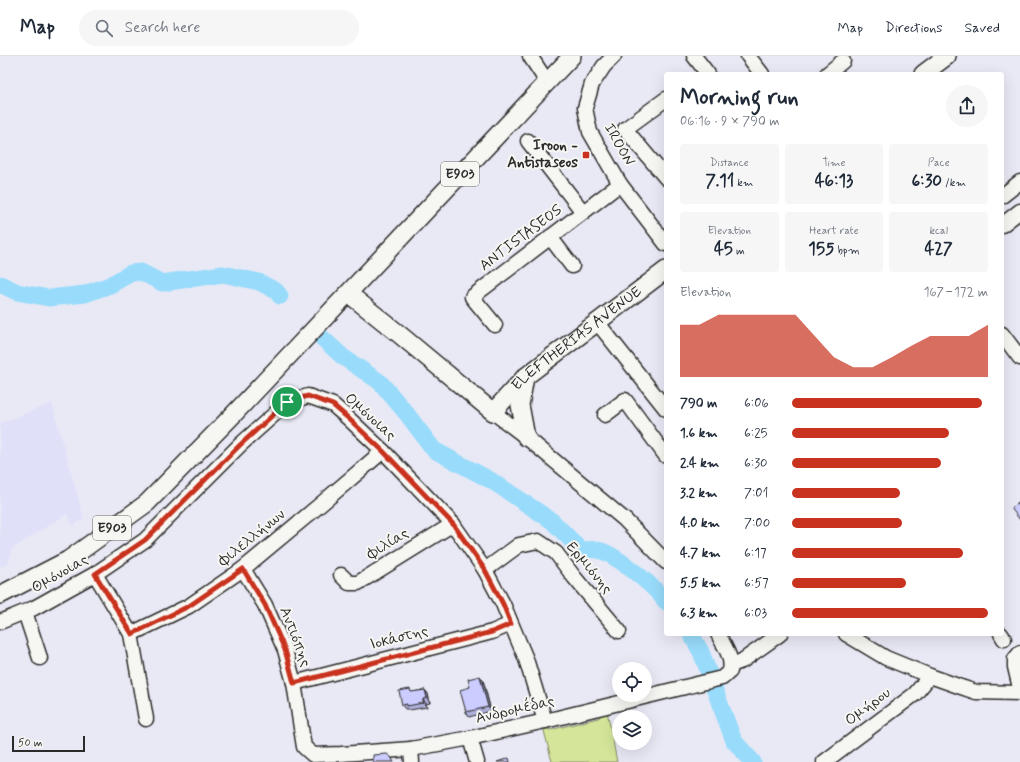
<!DOCTYPE html>
<html lang="en">
<head>
<meta charset="utf-8">
<style>
  body { margin:0; font-family:Mynerve,sans-serif; background:#f6f6f7; color:#1f2937; height:100vh; display:flex; flex-direction:column; font-size:15px; white-space:nowrap }
  * { box-sizing:border-box; margin:0 }
  p { font-size:13px; color:#747a83 }
  .icon { flex:none; width:22px; height:22px; fill:none; stroke:currentColor; stroke-width:2; stroke-linecap:round; stroke-linejoin:round }
  .map { position:relative; flex:1; overflow:hidden }
  .side { position:absolute; left:664px; top:16px; width:340px; height:564px; display:flex; flex-direction:column; background:#fff; border-radius:4px; box-shadow:0 4px 16px #0002 }
  .side>* { flex:none }
  .tools { position:absolute; left:612px; top:606px; display:grid; gap:8px }
  .tools a { display:grid; place-items:center; width:40px; height:40px; border-radius:50%; background:#fff; box-shadow:0 4px 16px #0002; font-size:20px }
  .scale { position:absolute; left:12px; bottom:10px; width:73px; box-sizing:border-box; padding-left:4px; border:2px solid #2b2b2b; border-top:0; font-size:11px; line-height:14px; white-space:nowrap; color:#2b2b2b; -webkit-text-stroke:3px #f6f6f2; paint-order:stroke }
  .pin { position:absolute; display:grid; place-items:center; width:34px; height:34px; color:#fff; margin:-17px; border:2px solid #fff; border-radius:50%; box-shadow:0 1px 4px #0007 }
  .round { display:grid; place-items:center; flex:none; width:42px; height:42px; border-radius:21px; background:#f6f6f7 }
  .headline { display:flex; align-items:center; justify-content:space-between; height:68px; padding:0 16px }
  h1 { font-size:22px; font-weight:700; line-height:30px }
  .figures { display:grid; grid-template-columns:repeat(3,1fr); gap:6px; height:68px; padding:4px 16px }
  .figures div { display:grid; align-content:center; border-radius:4px; background:#f6f6f7; text-align:center }
  .figures b { font-size:17px; font-weight:700 }
  .figures small { font-size:11px; font-weight:400 }
  .figures p { font-size:11px }
  .chart { height:112px; padding:8px 16px }
  .chart p { display:flex; justify-content:space-between }
  .chart svg { width:100%; height:72px; margin-top:4px; fill:#c8321e; opacity:.7 }
  ul { padding:0 16px; list-style:none; font-size:13px }
  li { display:grid; grid-template-columns:64px 48px 1fr; align-items:center; height:30px }
  li i { height:10px; border-radius:5px; background:#c8321e }
  header { display:flex; align-items:center; gap:24px; box-sizing:border-box; height:56px; padding:0 20px; background:#fff; border-bottom:1px solid #e0e1e3 }
  header strong { font-size:19px }
  nav { display:flex; gap:22px; margin-inline-start:auto; font-size:14px }
  .search { width:280px; height:36px; background:#f6f6f7; display:flex; align-items:center; gap:10px; box-sizing:border-box; padding:0 14px; border-radius:22px; color:#747a83; font-size:15px }
  .map>svg:first-child { display:block }
  .built { fill:#e0e0f9 }
  .green { fill:#d5e69a; stroke:#808862 }
  .lines { fill:none; stroke-linecap:round; stroke-linejoin:round }
  .river { stroke:#98dbfa; stroke-width:17 }
  .minor-casing { stroke:#2b2b2b; stroke-width:17 }
  .major-casing { stroke:#2b2b2b; stroke-width:20 }
  .minor { stroke:#f6f6f2; stroke-width:14 }
  .major { stroke:#f6f6f2; stroke-width:17 }
  .wall { fill:#afafdb; stroke:#2b2b2b }
  .shaded-wall { fill:#8e8fb2; stroke:#2b2b2b }
  .building { fill:#cbccff; stroke:#2b2b2b }
  .route-casing { stroke:#fff; stroke-width:8 }
  .route { stroke:#c8321e; stroke-width:5 }
  .poi-dot { fill:#c8321e; stroke:#f6f6f2; stroke-width:1.5 }
  .labels { text-anchor:middle; dominant-baseline:central; stroke-width:4; stroke-linejoin:round; paint-order:stroke }
  .shield { fill:#f6f6f2; stroke:#686867; stroke-width:1 }
  .shield-label { font-size:14px; font-weight:bold; fill:#2b2b2b }
  .street-label { font-size:15px; fill:#2b2b2b; stroke:#f6f6f2 }
  .poi-label { font-size:15px; font-weight:bold; fill:#2b2b2b; stroke:#f6f6f2; text-anchor:end }
</style>
</head>
<body>
<header>
<strong>Map</strong>
<div class="search"><svg class="icon" aria-label="search" viewBox="0 0 24 24"><circle cx="10" cy="10" r="6"/><path d="M15 15l6 6"/></svg>Search here</div>
<nav><a>Map</a><a>Directions</a><a>Saved</a></nav>
</header>
<div class="map">
<svg width="1020" height="706" viewBox="0 0 1020 706">
  <rect width="100%" height="100%" fill="#e9e9f6"/>
  <filter id="ink" filterUnits="userSpaceOnUse"><feTurbulence type="fractalNoise" baseFrequency=".025" numOctaves="2"/><feDisplacementMap in="SourceGraphic" scale="8" xChannelSelector="R" yChannelSelector="G"/><feConvolveMatrix kernelMatrix="1 2 1 2 8 2 1 2 1" color-interpolation-filters="sRGB"/></filter>
  <g filter="url(#ink)">
    <path class="built" d="M52,347L84,463L73,470L67,458L12,493L9,507L0,511V367Z"/>
    <path class="green" d="M607,655L617,706H552L543,671L550,674L598,662Z"/>
    <g class="lines">
      <g class="river">
        <path d="M0,228L17,236L49,242L85,238L110,229L131,217L141,216L162,227L223,218L259,226L276,235L280,240"/>
        <path d="M320,280L343,301L380,326L407,358L434,394L492,425L552,465L581,494C586,494 592,493 597,494C614,496 655,531 666,546"/>
        <path d="M691,578L701,596L709,617"/>
        <path d="M714,632L734,685L753,706"/>
      </g>
      <defs>
        <g id="minor">
          <path d="M530,0L547,26"/>
          <path d="M614,0L604,10L592,28L585,52L590,76L620,128L666,188"/>
          <path d="M694,0L708,18"/>
          <path d="M748,0L762,18"/>
          <path d="M827,18L843,5"/>
          <path d="M666,43L625,73L666,122"/>
          <path d="M528,85L583,156"/>
          <path d="M1002,140L1020,126"/>
          <path d="M1002,169L1020,155"/>
          <path d="M550,181L572,210"/>
          <path d="M597,266L666,353"/>
          <path d="M495,269L472,241L620,128"/>
          <path d="M1002,278L1020,302"/>
          <path d="M493,356L526,381L625,464L666,506"/>
          <path d="M605,359L625,344L666,400"/>
          <path d="M243,513L265,549L285,594L294,627L304,691L313,699L341,698L411,693L470,682L545,665L722,622L730,615C733,601 724,590 718,578"/>
          <path d="M485,514L519,489L538,485L556,497L574,521L619,575"/>
          <path d="M95,518L131,578L146,663"/>
          <path d="M341,519L349,527H358L453,468"/>
          <path d="M25,556L40,602"/>
          <path d="M0,566L34,552L95,518L145,484L240,389L287,347L308,340L333,349L348,362L383,395L453,468L485,514L503,548L526,603L545,665"/>
          <path d="M131,578L189,550L243,513L321,448L383,395"/>
          <path d="M846,578L886,602L930,620L961,631L976,636L1020,637"/>
          <path d="M1001,578L1004,583"/>
          <path d="M1020,597L1015,603V611L1020,632"/>
          <path d="M731,609L742,605L780,578"/>
          <path d="M294,627L492,576L511,568"/>
          <path d="M470,682L477,706"/>
          <path d="M411,693L412,706"/>
          <path d="M824,706L915,638L930,620"/>
        </g>
        <g id="major">
          <path d="M923,18L947,0"/>
          <path id="s1" d="M349,238L399,278L493,356L525,321L666,214"/>
          <path d="M525,321L520,349L526,381"/>
          <path d="M0,539L68,504L147,447L232,360L572,0"/>
        </g>
      </defs>
      <use href="#minor" class="minor-casing"/>
      <use href="#major" class="major-casing"/>
      <use href="#minor" class="minor"/>
      <use href="#major" class="major"/>
    </g>
    <g class="wall">
      <path d="M483,624L491,655L469,661L466,656L470,631Z"/>
      <path d="M425,634L428,638L430,647L426,648L427,651L410,654L409,653H405L402,649L412,636Z"/>
    </g>
    <g class="shaded-wall">
      <path d="M480,620L483,624L491,655L488,651Z"/>
      <path d="M425,634L428,638L430,647L427,642Z"/>
      <path d="M423,643L426,648L427,651L423,647Z"/>
    </g>
    <g class="building">
      <path d="M1020,446V464L1011,452Z"/>
      <path d="M480,620L488,651L466,656L460,634L470,631L468,623Z"/>
      <path d="M410,633L411,636L425,634L427,642L423,643V647L407,650V648L402,649L399,635Z"/>
      <path d="M387,698L391,701L394,706H373V699Z"/>
      <path d="M509,702L510,706H497Z"/>
    </g>
  </g>
  <g class="lines" filter="url(#ink)">
    <defs>
      <path id="route" d="M308,340L333,349L348,362L383,395L453,468L485,514L503,548L511,568L492,576L294,627L285,594L265,549L243,513L189,550L132,578L95,518L145,484L240,389L287,346Z"/>
    </defs>
    <use href="#route" class="route-casing"/>
    <use href="#route" class="route"/>
  </g>
  <rect class="poi-dot" x="582" y="95" width="8" height="8" rx="2"/>
  <g class="labels">
    <g class="shield">
      <rect x="441" y="106" width="38" height="24" rx="3"/>
      <rect x="93" y="460" width="38" height="24" rx="3"/>
    </g>
    <g class="shield-label">
      <text x="460" y="118">E903</text>
      <text x="112" y="472">E903</text>
    </g>
    <g class="street-label">
      <text transform="translate(619 89) rotate(61)">IROON</text>
      <text transform="translate(521 182) rotate(-37)">ANTISTASEOS</text>
      <text stroke="none"><textPath href="#s1" startOffset="298">ELEFTHERIAS AVENUE</textPath></text>
      <text transform="translate(370 361) rotate(42)">Ομόνοιας</text>
      <text transform="translate(252 482) rotate(-39)">Φιλελλήνων</text>
      <text transform="translate(388 488) rotate(-32)">Φιλίας</text>
      <text transform="translate(589 512) rotate(50)">Ερμιόνης</text>
      <text transform="translate(60 518) rotate(-30)">Ομόνοιας</text>
      <text transform="translate(295 581) rotate(69)">Αντιόπης</text>
      <text transform="translate(399 582) rotate(-14)">Ιοκάστης</text>
      <text transform="translate(868 651) rotate(-37)">Ομήρου</text>
      <text transform="translate(515 654) rotate(-13)">Ανδρομέδας</text>
    </g>
    <g class="poi-label">
      <text x="578" y="90">Iroon -<tspan x="578" dy="17">Antistaseos</tspan></text>
    </g>
  </g>
</svg>
<div class="tools">
<a><svg class="icon" aria-label="locate" viewBox="0 0 24 24"><circle cx="12" cy="12" r="6"/><path d="M12 2v4M12 18v4M2 12h4M18 12h4"/></svg></a>
<a><svg class="icon" aria-label="layers" viewBox="0 0 24 24"><path d="M12 4l9 5-9 5-9-5zM3 14l9 5 9-5"/></svg></a>
</div>
<div class="scale">50 m</div>
<div class="pin" style="left:287px;top:346px;background:#1e9e55"><svg class="icon" aria-label="arrive" viewBox="0 0 24 24"><path d="M6 21V4h12l-3 4 3 4H6"/></svg></div>
<section class="side">
<div class="headline"><div><h1>Morning run</h1><p>06:16 · 9 × 790 m</p></div><a class="round"><svg class="icon" aria-label="share" viewBox="0 0 24 24"><path d="M12 15V3M7 8l5-5 5 5M5 13v7h14v-7"/></svg></a></div>
<div class="figures">
<div><p>Distance</p><b>7.11<small> km</small></b></div>
<div><p>Time</p><b>46:13</b></div>
<div><p>Pace</p><b>6:30<small> /km</small></b></div>
</div>
<div class="figures">
<div><p>Elevation</p><b>45<small> m</small></b></div>
<div><p>Heart rate</p><b>155<small> bpm</small></b></div>
<div><p>kcal</p><b>427</b></div>
</div>
<div class="chart"><p><span>Elevation</span>167–172 m</p>
<svg viewBox="0 0 160 44" preserveAspectRatio="none"><path d="M0 44V12L10 12L20 6L30 6L40 6L50 6L60 6L70 19L80 32L90 38L100 38L110 32L120 25L130 19L140 19L150 19L160 12V44z"/></svg>
</div>
<ul>
<li><b>790 m</b>6:06<i style="width:97%"></i></li>
<li><b>1.6 km</b>6:25<i style="width:80%"></i></li>
<li><b>2.4 km</b>6:30<i style="width:76%"></i></li>
<li><b>3.2 km</b>7:01<i style="width:55%"></i></li>
<li><b>4.0 km</b>7:00<i style="width:56%"></i></li>
<li><b>4.7 km</b>6:17<i style="width:87%"></i></li>
<li><b>5.5 km</b>6:57<i style="width:58%"></i></li>
<li><b>6.3 km</b>6:03<i style="width:100%"></i></li>
</ul>
</section>
</div>
</body>
</html>
